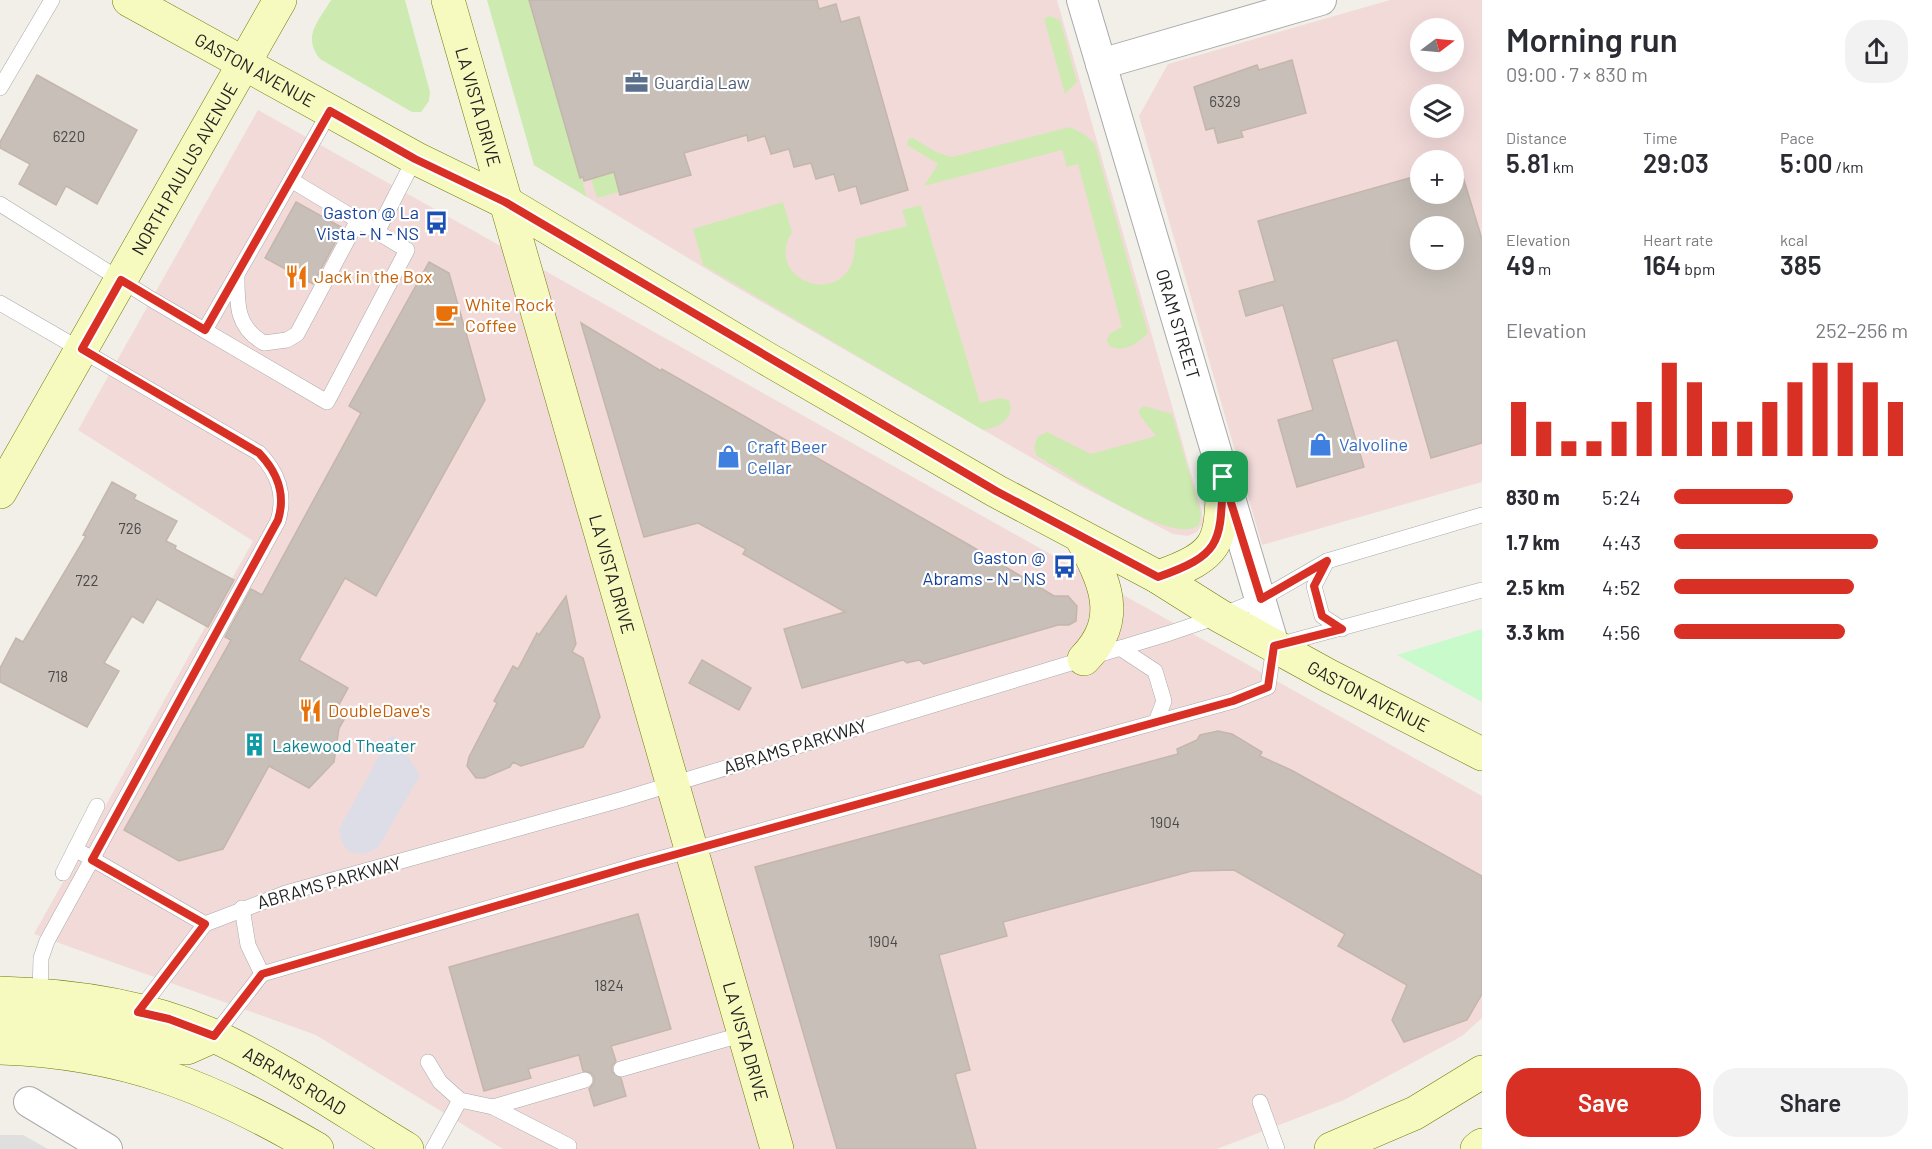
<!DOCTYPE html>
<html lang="en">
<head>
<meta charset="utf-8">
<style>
  body { margin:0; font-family:Barlow,sans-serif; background:#f2f2f3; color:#2b2b33; height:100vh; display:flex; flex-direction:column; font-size:22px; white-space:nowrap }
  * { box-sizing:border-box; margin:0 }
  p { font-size:20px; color:#7c7c81 }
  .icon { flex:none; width:33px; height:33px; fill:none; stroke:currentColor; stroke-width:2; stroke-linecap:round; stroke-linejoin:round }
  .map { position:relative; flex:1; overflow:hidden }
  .side { display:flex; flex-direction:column; background:#fff; width:450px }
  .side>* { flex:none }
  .needle { width:39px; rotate:74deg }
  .controls { position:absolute; left:1410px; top:18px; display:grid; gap:12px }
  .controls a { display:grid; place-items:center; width:54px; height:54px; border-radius:50%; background:#fff; box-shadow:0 6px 24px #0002; font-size:30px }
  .pin { position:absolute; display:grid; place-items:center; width:51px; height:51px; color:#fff; margin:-26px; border-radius:12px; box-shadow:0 3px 9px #0006 }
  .round { display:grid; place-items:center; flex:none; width:63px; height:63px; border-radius:24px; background:#f2f2f3 }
  .overview { display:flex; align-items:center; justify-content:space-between; height:102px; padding:0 24px }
  h1 { font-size:33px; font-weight:600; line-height:45px }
  .stats { display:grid; grid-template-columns:repeat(3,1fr); gap:9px; height:102px; padding:6px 24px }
  .stats div { display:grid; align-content:center }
  .stats b { font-size:26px; font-weight:600 }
  .stats small { font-size:16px; font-weight:400 }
  .stats p { font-size:16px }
  .chart { height:168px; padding:12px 24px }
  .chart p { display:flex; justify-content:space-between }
  .chart svg { width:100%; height:108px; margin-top:6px; stroke:#d93025; stroke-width:6 }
  .action { display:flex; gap:12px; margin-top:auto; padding:12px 24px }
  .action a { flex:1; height:69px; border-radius:24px; background:#d93025; color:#fff; font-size:24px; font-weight:600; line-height:69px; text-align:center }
  .action a+a { background:#f2f2f3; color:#2b2b33 }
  ul { padding:0 24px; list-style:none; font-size:20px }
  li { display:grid; grid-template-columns:96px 72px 1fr; align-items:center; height:45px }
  li i { height:15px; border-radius:8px; background:#d93025 }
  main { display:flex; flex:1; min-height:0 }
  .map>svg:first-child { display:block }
  .residential { fill:#e0dfdf }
  .commercial { fill:#f2dad9; fill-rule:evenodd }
  .grass { fill:#cdebb0 }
  .park { fill:#c8facc }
  .plaza { fill:#dddde8 }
  .building { fill:#c7bfb8; stroke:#c4b6ab; stroke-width:1.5; fill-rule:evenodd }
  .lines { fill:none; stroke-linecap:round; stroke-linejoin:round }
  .lane-casing { stroke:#a9a9a9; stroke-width:16 }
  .street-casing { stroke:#a9a9a9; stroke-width:32 }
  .secondary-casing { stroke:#707d05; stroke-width:34 }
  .lane { stroke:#fff; stroke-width:15 }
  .street { stroke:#fff; stroke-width:30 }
  .secondary { stroke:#f7fabf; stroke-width:33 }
  .route-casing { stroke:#fff; stroke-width:12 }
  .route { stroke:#d93025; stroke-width:8 }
  .labels { text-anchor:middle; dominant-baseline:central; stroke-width:4.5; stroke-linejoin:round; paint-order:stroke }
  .number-label { font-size:15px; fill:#4b4948 }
  .street-label { font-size:18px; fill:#222; stroke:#fff }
  .service-label { font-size:18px; fill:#4e5e75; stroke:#fff; text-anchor:start }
  .transit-label { font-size:18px; fill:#164399; stroke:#fff; text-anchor:end }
  .food-label { font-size:18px; fill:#c56008; stroke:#fff; text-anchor:start }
  .shop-label { font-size:18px; fill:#366cbe; stroke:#fff; text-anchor:start }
  .culture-label { font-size:18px; fill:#0d838f; stroke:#fff; text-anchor:start }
</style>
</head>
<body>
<main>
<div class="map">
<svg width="1482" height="1149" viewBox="0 0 1482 1149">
  <rect width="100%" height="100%" fill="#f2efe9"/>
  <path class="residential" d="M0,1135H23L48,1149H0Z"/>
  <g class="commercial">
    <path d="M489,0H1057L1202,512L1203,523L1197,532L1188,536L1173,534L1077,484L736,287L534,165Z"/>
    <path d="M1390,0H1482V482L1262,545L1139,116L1168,64ZM1420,28H1454V62H1420ZM1420,94H1454V128H1420ZM1420,160H1454V194H1420ZM1420,226H1454V260H1420Z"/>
    <path d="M258,110L1482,796V1018L1462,1036L1344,1100L1217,1149H503L316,1035L34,934L253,541L78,430Z"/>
  </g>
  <g class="grass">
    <path d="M331,0H405L430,92L429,101L421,112H412L320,59C302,36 318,22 331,0Z"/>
    <path d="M487,0H529L587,197L534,165Z"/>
    <path d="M1050,16L1060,20L1077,82L1065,94L1044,19Z"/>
    <path d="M1070,127L1084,134L1095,144L1148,333C1138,344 1124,353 1109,346L1107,341L1109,334L1122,327L1078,164L1067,167L1062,150L924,186L938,164L907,145L908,139L913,138L936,152L952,157Z"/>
    <path d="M614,173L619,192L597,198L591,179Z"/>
    <path d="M783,202L792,232C760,285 859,314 855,239L907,226L902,210L921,205L980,403L1000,398L1009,400L1011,410C1007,423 996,428 983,430L703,265L693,229Z"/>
    <path d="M1144,406L1172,414L1201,514L1199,525C1174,548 1064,472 1037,456L1034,448L1037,437L1047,432L1091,454L1156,436L1139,414V410Z"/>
  </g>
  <path class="park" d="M1482,629V702L1397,655Z"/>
  <path class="plaza" d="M394,735L420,775L378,848L364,854L350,852L342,843L339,829L389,738Z"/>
  <g class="building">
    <path d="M529,0H817L819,9L836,4L841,22L859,17L908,190L861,204L856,186L839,191L834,174L816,179L811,163L794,167L789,149L771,154L765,136L748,141L747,135L684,153L691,175L620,195L614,172L584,181L583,177L580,178Z"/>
    <path d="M1292,60L1306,113L1241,131L1243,137L1218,143L1214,128L1206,130L1194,87L1257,65L1259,70Z"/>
    <path d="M37,75L137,130L97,204L66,186L56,205L19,184L30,164L0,148V142Z"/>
    <path d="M1459,164L1482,239V443L1431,458L1397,340L1332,359L1364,467L1297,487L1278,420L1313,410L1283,305L1246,316L1239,291L1275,281L1258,221L1420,175V194H1454V165ZM1420,226H1454V260H1420Z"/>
    <path d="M296,202L343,228L313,284L265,258Z"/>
    <path d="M429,262L449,273L485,400L376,596L345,578L299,660L348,688L335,712L345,718L339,728L334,762L309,788L269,766L223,849L179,861L124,830L231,640L225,637L251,589L262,595L361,413L349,406Z"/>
    <path d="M581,323L661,371L662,369L971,546L1054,596H1068L1077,606L1076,621L1069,625H1058L924,664L919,660L907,663L903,660L802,688L784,629L845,612L743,554L746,549L698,523L644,537Z"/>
    <path d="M112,482L136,495L134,499L177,521L166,541L176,546L175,549L234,580L208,627L157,599L143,623L132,616L104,663L119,671L87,727L0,682V668L16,638L23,642L86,536L83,535Z"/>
    <path d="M566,596L576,644L572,652L583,658L600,717L583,747L521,766L513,762L510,767L484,778H476L467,766L469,757L497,703L494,701L513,666L518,669L537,633L539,635Z"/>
    <path d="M702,660L751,688L739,710L689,683Z"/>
    <path d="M1218,731L1232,734L1262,752L1260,756L1291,770L1482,876V994L1467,1020L1404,1042L1392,1020L1407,985L1338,946L1345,934L1234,870L1192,871L1003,922L1007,936L939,955L970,1070L955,1074L976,1149H837L755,867L1178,754L1177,749L1197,740L1200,735Z"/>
    <path d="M638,914L671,1029L611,1046L616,1061L612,1066V1072L621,1078L626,1096L594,1106L589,1089L594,1083V1077L591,1073L583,1071L579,1055L528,1069L531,1078L484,1091L449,967Z"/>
  </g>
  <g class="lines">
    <defs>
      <g id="lane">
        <path d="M0,88L52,0"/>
        <path d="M291,180L330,111"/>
        <path d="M0,204L151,299L327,402L407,250L291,180L205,330"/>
        <path d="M377,232L415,158"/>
        <path d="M237,275C237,304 236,327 264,343L287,340L297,334L358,220"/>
        <path d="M0,303L259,453C278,473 286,494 278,521L47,941L41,958L40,994"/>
        <path d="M1327,561L1314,586L1322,616L1342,629"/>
        <path d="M1120,648L1155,671L1164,701L1156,722"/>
        <path d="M75,849L205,924"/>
        <path d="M63,873L97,806"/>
        <path d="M242,908L248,945L262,974"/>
        <path d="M262,974L637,865L1233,701L1268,687L1274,646L1482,590"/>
        <path d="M138,1012L205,924L286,893L620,800L1170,633L1220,616L1261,599L1327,561L1482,515"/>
        <path d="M214,1036L262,974"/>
        <path d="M428,1062L440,1082L460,1100L493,1107L569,1146"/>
        <path d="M621,1069L744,1034"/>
        <path d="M1260,1102L1277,1149"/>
        <path d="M493,1107L585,1080"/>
        <path d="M433,1149L460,1100"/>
      </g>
      <g id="street">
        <path id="s1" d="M1082,0L1274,646"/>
        <path d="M1101,64L1321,0"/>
        <path d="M29,1102L107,1149"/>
      </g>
      <g id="secondary">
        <path id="s2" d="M129,0L415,158L505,202L764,357L996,491L1158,577L1220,616L1329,676L1482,754"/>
        <path id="s3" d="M448,0L777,1149"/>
        <path id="s4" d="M0,492L280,0"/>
        <path d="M1081,537C1104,580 1124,618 1084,659"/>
        <path d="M1158,577C1224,554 1220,541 1223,477"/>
        <path id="s5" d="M0,993C72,995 148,1006 214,1036C281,1067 344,1111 407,1149"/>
        <path d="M0,1022H28L141,1039L169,1047L187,1048L214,1036"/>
        <path d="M0,1048C124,1052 211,1087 317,1149"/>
        <path d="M1331,1149L1415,1113L1482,1072"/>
        <path d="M1477,1149L1482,1145"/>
      </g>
    </defs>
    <use href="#lane" class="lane-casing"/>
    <use href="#street" class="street-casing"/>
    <use href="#secondary" class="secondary-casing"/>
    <use href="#lane" class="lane"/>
    <use href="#street" class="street"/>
    <use href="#secondary" class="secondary"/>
  </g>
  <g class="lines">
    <defs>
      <path id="route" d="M330,111L415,159L505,202L996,491L1158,577C1224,554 1220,541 1223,477L1261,599L1327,561L1314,586L1322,616L1342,629L1274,646L1268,687L1233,701L637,865L262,974L214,1036L169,1019L138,1012L205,924L92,860L278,520C286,494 278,473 259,453L82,349L121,280L205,330Z"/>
    </defs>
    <use href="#route" class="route-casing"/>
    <use href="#route" class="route"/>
  </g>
  <defs>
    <symbol id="office-bare" viewBox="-9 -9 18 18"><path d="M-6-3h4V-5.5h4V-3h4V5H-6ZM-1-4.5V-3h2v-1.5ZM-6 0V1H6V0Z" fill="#5c6f8a" stroke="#fff" stroke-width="2.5" paint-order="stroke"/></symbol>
    <symbol id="bus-bare" viewBox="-9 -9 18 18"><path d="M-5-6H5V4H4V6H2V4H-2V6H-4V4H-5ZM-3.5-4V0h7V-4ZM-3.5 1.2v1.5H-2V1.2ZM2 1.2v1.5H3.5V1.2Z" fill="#1a4fb4" stroke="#fff" stroke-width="2.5" paint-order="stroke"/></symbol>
    <symbol id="restaurant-bare" viewBox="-9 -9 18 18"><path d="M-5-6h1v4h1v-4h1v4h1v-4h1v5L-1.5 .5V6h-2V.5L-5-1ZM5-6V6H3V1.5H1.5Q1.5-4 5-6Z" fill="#e8710a" stroke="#fff" stroke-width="2.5" paint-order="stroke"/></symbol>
    <symbol id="cafe-bare" viewBox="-9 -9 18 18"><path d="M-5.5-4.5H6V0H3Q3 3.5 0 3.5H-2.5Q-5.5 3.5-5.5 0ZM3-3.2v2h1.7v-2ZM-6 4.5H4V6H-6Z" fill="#e8710a" stroke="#fff" stroke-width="2.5" paint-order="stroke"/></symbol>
    <symbol id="shop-bare" viewBox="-9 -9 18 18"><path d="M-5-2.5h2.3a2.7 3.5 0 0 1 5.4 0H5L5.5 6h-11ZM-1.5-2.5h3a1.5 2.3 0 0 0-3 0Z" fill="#3f7fe0" stroke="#fff" stroke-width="2.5" paint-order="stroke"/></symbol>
    <symbol id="building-bare" viewBox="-9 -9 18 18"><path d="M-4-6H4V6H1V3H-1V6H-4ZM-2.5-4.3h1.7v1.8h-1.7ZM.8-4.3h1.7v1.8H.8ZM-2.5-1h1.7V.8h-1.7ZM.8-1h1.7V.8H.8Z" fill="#0f9aa8" stroke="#fff" stroke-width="2.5" paint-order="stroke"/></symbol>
  </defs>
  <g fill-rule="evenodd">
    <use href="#office-bare" x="620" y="66" width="33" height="33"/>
    <use href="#bus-bare" x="420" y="206" width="33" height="33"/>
    <use href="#restaurant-bare" x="280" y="260" width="33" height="33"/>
    <use href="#cafe-bare" x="430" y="298" width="33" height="33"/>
    <use href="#shop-bare" x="1304" y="428" width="33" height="33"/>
    <use href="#shop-bare" x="712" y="440" width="33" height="33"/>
    <use href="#bus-bare" x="1048" y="550" width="33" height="33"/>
    <use href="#restaurant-bare" x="294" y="694" width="33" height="33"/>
    <use href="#building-bare" x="238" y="728" width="33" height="33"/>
  </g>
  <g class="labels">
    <g class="number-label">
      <text x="1225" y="101">6329</text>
      <text x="69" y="136">6220</text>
      <text x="130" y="528">726</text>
      <text x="87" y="580">722</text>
      <text x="58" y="676">718</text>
      <text x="1165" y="822">1904</text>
      <text x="883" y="941">1904</text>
      <text x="609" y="985">1824</text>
    </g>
    <g class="street-label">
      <text stroke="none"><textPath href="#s2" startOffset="144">GASTON AVENUE</textPath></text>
      <text stroke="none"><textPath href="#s3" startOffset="111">LA VISTA DRIVE</textPath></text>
      <text stroke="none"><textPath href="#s4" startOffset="372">NORTH PAULUS AVENUE</textPath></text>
      <text stroke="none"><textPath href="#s1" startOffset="338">ORAM STREET</textPath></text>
      <text stroke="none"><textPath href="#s3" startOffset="597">LA VISTA DRIVE</textPath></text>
      <text stroke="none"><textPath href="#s2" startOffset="1422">GASTON AVENUE</textPath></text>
      <text transform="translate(795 746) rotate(-17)">ABRAMS PARKWAY</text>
      <text transform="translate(329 882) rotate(-16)">ABRAMS PARKWAY</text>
      <text stroke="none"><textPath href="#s3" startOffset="1083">LA VISTA DRIVE</textPath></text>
      <text stroke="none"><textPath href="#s5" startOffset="312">ABRAMS ROAD</textPath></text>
    </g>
    <g class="service-label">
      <text x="654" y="82">Guardia Law</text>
    </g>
    <g class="transit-label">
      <text x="419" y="212">Gaston @ La<tspan x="419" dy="21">Vista - N - NS</tspan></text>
      <text x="1046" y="557">Gaston @<tspan x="1046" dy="21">Abrams - N - NS</tspan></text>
    </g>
    <g class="food-label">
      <text x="314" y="276">Jack in the Box</text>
      <text x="465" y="304">White Rock<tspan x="465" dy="21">Coffee</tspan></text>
      <text x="328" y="710">DoubleDave's</text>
    </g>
    <g class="shop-label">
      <text x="1339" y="444">Valvoline</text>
      <text x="747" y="446">Craft Beer<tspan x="747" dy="21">Cellar</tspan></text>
    </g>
    <g class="culture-label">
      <text x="272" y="745">Lakewood Theater</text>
    </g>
  </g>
</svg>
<div class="controls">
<a><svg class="needle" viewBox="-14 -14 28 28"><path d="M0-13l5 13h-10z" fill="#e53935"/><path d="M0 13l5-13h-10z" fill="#7c7c81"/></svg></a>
<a><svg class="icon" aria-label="layers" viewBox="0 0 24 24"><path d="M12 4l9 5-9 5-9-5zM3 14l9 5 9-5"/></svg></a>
<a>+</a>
<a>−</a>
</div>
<div class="pin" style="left:1223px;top:477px;background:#1e9e55"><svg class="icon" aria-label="arrive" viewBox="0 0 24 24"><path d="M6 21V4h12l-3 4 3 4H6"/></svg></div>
</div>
<section class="side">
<div class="overview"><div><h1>Morning run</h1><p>09:00 · 7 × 830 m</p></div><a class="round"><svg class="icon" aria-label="share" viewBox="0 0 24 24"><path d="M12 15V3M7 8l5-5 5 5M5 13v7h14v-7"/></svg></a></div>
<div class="stats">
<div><p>Distance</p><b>5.81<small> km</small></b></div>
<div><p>Time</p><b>29:03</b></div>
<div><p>Pace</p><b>5:00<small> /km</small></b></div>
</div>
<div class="stats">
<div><p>Elevation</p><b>49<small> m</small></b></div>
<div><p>Heart rate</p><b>164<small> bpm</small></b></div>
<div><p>kcal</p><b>385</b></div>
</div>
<div class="chart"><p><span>Elevation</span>252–256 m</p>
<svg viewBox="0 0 160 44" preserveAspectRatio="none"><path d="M5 44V22M15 44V30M25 44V38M35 44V38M45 44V30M55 44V22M65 44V6M75 44V14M85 44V30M95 44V30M105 44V22M115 44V14M125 44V6M135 44V6M145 44V14M155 44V22"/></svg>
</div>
<ul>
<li><b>830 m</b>5:24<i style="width:51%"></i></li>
<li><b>1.7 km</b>4:43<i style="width:87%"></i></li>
<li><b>2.5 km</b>4:52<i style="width:77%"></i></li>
<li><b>3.3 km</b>4:56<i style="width:73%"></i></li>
</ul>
<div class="action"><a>Save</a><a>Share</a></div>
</section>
</main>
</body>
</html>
